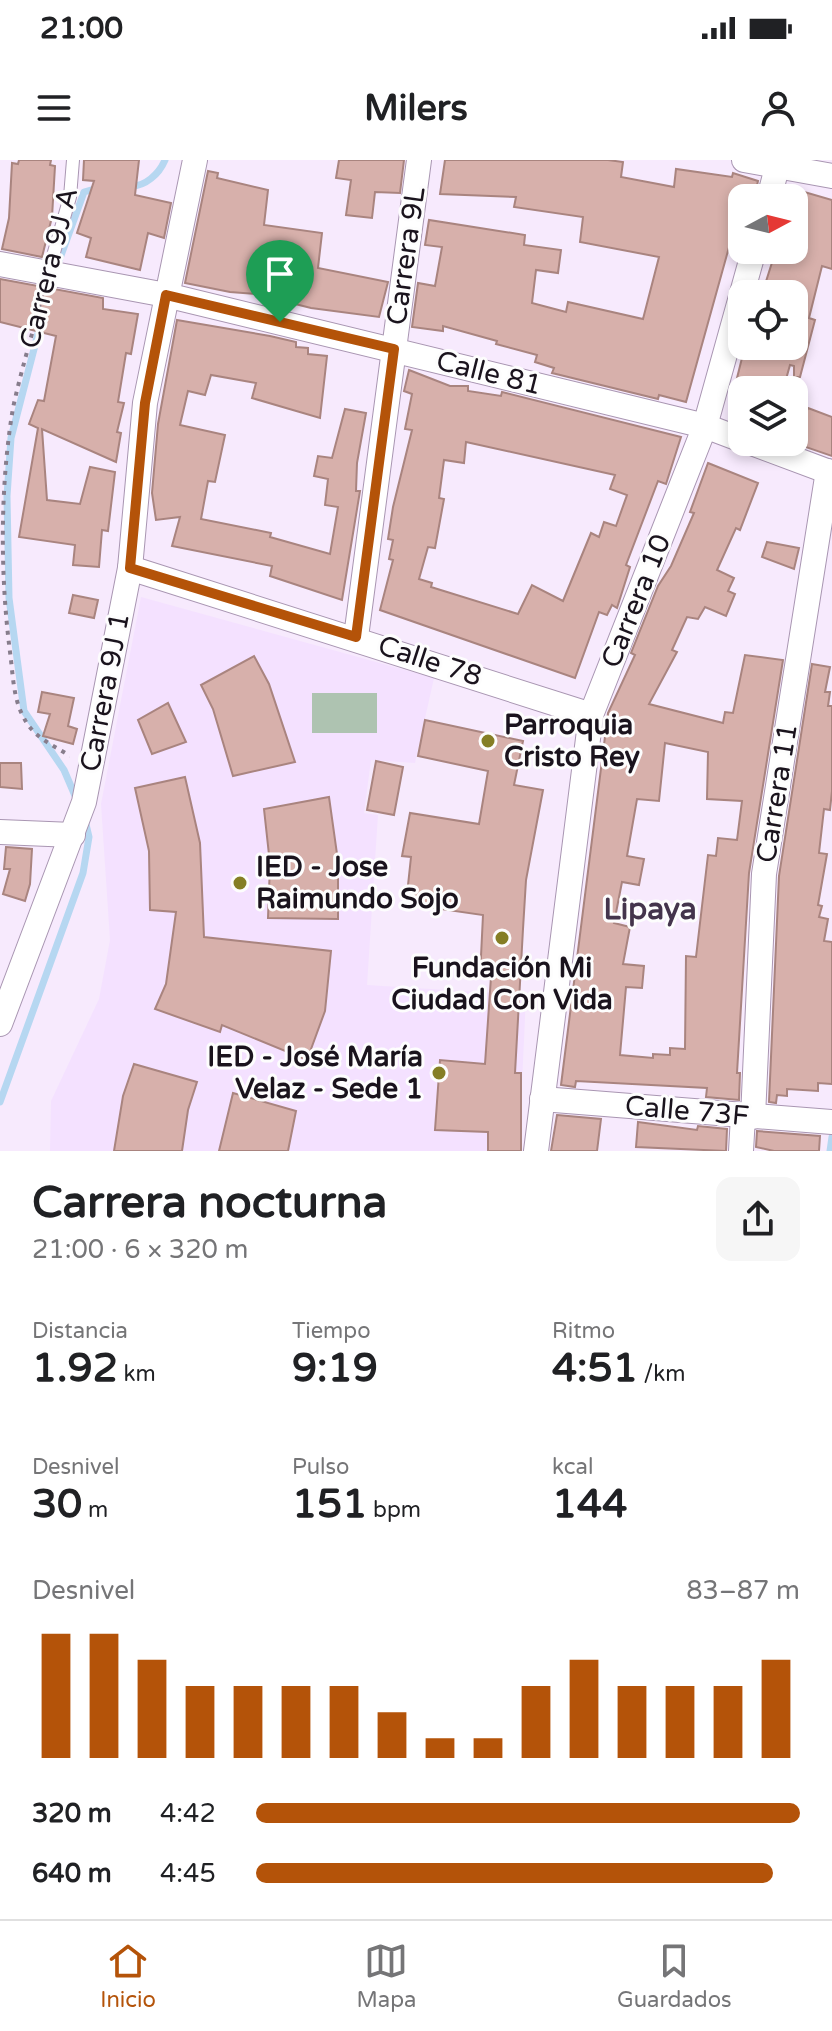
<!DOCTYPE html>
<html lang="es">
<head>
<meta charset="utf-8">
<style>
  body { margin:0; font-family:"Varela Round",sans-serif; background:#f6f6f6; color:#202124; height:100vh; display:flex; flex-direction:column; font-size:30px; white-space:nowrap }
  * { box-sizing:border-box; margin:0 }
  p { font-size:26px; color:#757577 }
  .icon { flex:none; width:44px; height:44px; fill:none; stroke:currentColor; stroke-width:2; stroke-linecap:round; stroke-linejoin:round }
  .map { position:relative; height:991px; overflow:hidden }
  .sheet { display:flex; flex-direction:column; background:#fff; flex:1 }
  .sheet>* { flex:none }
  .needle { width:52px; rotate:83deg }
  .controls { position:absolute; left:728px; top:24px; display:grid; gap:16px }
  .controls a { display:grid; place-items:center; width:80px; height:80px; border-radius:16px; background:#fff; box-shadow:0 4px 12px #0003; font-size:40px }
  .pin { position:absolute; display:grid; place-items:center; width:68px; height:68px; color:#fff; margin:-82px -34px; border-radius:50% 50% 50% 0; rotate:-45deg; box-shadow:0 0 8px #0007 }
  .pin .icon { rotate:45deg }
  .round { display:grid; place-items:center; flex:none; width:84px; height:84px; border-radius:16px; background:#f6f6f6 }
  .headline { display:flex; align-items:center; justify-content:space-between; height:136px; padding:0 32px }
  h1 { font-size:44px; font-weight:700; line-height:60px }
  .figures { display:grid; grid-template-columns:repeat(3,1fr); gap:12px; height:136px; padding:8px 32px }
  .figures div { display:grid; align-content:center }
  .figures b { font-size:40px; font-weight:700 }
  .figures small { font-size:22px; font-weight:400 }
  .figures p { font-size:22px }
  .chart { height:224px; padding:16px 32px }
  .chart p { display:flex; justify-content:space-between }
  .chart svg { width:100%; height:144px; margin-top:8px; stroke:#b45309; stroke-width:6 }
  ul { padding:0 32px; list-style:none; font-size:26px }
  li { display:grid; grid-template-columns:128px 96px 1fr; align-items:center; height:60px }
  li i { height:20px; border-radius:10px; background:#b45309 }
  .status { display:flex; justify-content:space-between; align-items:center; height:56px; padding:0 40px; background:#fff; direction:ltr }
  .status svg { height:22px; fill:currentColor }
  header { display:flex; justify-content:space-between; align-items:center; height:104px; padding:0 32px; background:#fff; font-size:36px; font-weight:700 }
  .dock { display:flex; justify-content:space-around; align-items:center; height:112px; border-top:2px solid #e0e0e0; background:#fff; font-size:22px; color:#757577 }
  .dock a { display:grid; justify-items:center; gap:4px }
  .dock .selected { color:#b45309 }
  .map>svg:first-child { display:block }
  .built { fill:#f4e1ff }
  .green { fill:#aec3b1 }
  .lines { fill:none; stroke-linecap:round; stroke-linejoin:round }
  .stream { stroke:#b6d7f1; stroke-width:7 }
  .building { fill:#d7b0ab; stroke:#a9847f; stroke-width:2; fill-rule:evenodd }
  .lane-casing { stroke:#a996b2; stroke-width:14 }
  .street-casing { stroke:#a996b2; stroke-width:26 }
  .path { stroke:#877d8c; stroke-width:4; stroke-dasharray:4 6; stroke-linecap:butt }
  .lane { stroke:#fff; stroke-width:12 }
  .street { stroke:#fff; stroke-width:24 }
  .route-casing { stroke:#fff; stroke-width:16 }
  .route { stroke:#b45309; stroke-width:10 }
  .poi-dot { fill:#857e25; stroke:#fdfdfd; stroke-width:3 }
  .labels { text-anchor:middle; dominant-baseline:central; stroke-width:6; stroke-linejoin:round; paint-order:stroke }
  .street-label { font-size:28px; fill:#1a131d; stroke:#fdfdfd }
  .poi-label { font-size:28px; font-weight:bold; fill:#1a131d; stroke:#fdfdfd; text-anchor:start }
  .neighbourhood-label { font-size:30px; font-weight:bold; fill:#44344c; stroke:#fdfdfd }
</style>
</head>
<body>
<div class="status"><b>21:00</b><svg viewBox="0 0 49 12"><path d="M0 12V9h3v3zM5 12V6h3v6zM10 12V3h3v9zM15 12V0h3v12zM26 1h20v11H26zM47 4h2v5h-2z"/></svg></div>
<header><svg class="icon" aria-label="menu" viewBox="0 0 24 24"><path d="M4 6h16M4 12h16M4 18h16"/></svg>Milers<svg class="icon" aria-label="person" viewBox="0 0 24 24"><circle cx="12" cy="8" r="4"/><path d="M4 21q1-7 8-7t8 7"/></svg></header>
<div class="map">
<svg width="832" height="991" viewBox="0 0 832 991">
  <rect width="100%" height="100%" fill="#f7eafd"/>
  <path class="built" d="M141,437L434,518L415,603L371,600L364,653L378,655L367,825L526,835L519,991H50L51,941L99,839L110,780L101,644Z"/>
  <rect class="green" x="312" y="533" width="65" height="40"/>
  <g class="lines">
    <g class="stream">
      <path d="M130,26C145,27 159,14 165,0"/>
      <path d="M55,112L84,32L98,28"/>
      <path d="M41,162L11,278L7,336L9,438L24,551L64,610L76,638"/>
      <path d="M0,942L83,713L89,677L85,660"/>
      <path d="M830,991L832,977"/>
    </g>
  </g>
  <g class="building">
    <path d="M19,0H51L50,5L55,6L52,57L42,97L2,89L9,58L12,3L18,4Z"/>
    <path d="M84,0H139L135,35L171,43L164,78L148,73L140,110L86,97L91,78L77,73L94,21L83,20Z"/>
    <path d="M339,0H404L400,33L375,32L372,58L346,55L351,20L336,18Z"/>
    <path d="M445,0H608L623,2L621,17L674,27L676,9L732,17L733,13L758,21L754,38H742L740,62H736L686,242L659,235L658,239L552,213L554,208L535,202L537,195L496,184L497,181L443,166V171L412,167L418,123L435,126L442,87L425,85L429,60L525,75L524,85L561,90L558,113L536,110L532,143L566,152L568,142L643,159L659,97L580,82L583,57L514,47L516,37L440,34Z"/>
    <path d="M208,11L218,13L217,18L268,30L264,65L322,73L318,108L388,122L379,157L311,148L291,143L292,137L230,132L185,123Z"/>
    <path d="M794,29L832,40V109L822,106L809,158L815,160L800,217H794V206L790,205L783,230L759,223L758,230H734L745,186H794V134H762L776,90H794Z"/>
    <path d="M0,119L103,138V149L138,154L131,194L126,193L118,242L124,243L117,272L121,273L116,302L42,269L47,340L80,344L90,307L115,312L108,371L102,370L99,407L73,405L75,385L19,377L38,268L29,264L38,240L44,241L56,176L0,162Z"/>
    <path d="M177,160L270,176L296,182V187L308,188V194L327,196L320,258L252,238L256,223L211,215L205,235L188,231L180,265L225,275L215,322L208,321L201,359L271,373L270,377L330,394L338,347L325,345L328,319L314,316L318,296L332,298L345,249L366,253L357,303L356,331H360L342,440L270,416L272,406L172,386L180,357L156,360L152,333L158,264Z"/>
    <path d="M409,210L450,226H468V231L501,236L502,232L681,277L666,324L658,321L626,405L630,407L617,448L612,445L607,455L599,452L575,518L380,450L393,400L389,399L393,380L388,379L393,347L412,270L405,269L412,234L404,231ZM466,282L615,315L610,329L627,335L616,366L604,362L599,377L591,373L563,441L532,425L518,454L431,427L432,423L419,419L428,387L435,388L444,339L439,338L444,300L464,303Z"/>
    <path d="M808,248L832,257V296L794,283Z"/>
    <path d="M708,303L758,323L740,370L736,368L717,410L734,418L728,431L735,434L726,456L705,447L698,459L687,457L672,490L677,492L649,544L723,563L725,552L733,553L745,495L783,500L749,713L737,913H740L739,940L706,937L707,928L576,921L575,927L561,925L608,553L635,495L631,493L658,426L671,406L694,353L690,352ZM665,583L708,592L707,639L742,641L737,680L718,678L716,696L708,695L696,797L686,796L685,889L670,888V895L653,894V898L620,895L626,827L642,828L644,806L623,804L630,767L614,763L622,722L639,725L644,699L627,696L637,639L659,641Z"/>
    <path d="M767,382L799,388L794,409L762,397Z"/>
    <path d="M73,435L98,440L94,458L69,453Z"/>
    <path d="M254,496L269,524L295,602L233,616L213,549L201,525Z"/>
    <path d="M812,504L830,507L825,532H830L828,546H832V631L830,650L824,649L819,693L827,694L818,745L822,746L819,757L828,759L824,781L832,782V924L818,923V931L787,929V936L777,935L776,943L769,942L779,716Z"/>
    <path d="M42,532L74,538L68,566L77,569L73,584L43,576L50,554L38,552Z"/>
    <path d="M168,543L186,582L152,594L138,560Z"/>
    <path d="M425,560L523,581L514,625L543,630L526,720L523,769L515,913H521V991H488V972L435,970L440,900L485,904L491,817H480L483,755L406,744L411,697L402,696L410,653L479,664L488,611L418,596Z"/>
    <path d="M376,601L403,607L394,655L367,650Z"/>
    <path d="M0,603H21L22,629L0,627Z"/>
    <path d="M185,617L200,683L204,777L331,791L325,851L307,900L222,865L220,872L155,849L166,824L176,752L150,750L149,691L135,628Z"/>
    <path d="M329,637L338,701V759L268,758L270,704L264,649Z"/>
    <path d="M6,687L32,689L30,724L25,741L3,734L10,709H4Z"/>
    <path d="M134,904L197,922L188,950L182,991H114L123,936Z"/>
    <path d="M233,933L296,951L288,991H219Z"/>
    <path d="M557,955L601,959L597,991H551Z"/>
    <path d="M638,962L697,970L698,966L727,969L726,991L636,987Z"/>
    <path d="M757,971L820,976L819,991H774L756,987Z"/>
  </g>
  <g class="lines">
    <defs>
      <path id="lane" d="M48,113L70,37L73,0"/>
      <g id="street">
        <path d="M744,0L832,16"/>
        <path d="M769,38L779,0"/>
        <path d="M0,104L166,135L705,266L742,280"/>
        <path d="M749,282L832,313"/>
        <path d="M130,408L591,555"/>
        <path d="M356,477L419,0"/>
        <path d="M0,672L73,675"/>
        <path d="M0,864L84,642L130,408L145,243L195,0"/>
        <path d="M542,939L832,962"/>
        <path d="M753,957L764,714L828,311"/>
        <path d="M536,991L591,555L705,266L754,90"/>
        <path d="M741,991L743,956"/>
      </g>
    </defs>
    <use href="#lane" class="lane-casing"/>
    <use href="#street" class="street-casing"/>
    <path class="path" d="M42,135C33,173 21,210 13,248C0,325 0,414 10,492C13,514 13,539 24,558C33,577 53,585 70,596"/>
    <use href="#lane" class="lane"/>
    <use href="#street" class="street"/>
  </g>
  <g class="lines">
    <defs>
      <path id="route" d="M166,135L394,189L356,477L130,408L145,243Z"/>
    </defs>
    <use href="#route" class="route-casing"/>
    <use href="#route" class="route"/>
  </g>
  <g class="poi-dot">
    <circle cx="488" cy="581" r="8"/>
    <circle cx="240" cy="723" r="8"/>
    <circle cx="502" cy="778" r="8"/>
    <circle cx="439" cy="913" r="8"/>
  </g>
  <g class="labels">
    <g class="street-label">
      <text transform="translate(406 96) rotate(-82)">Carrera 9L</text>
      <text transform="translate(49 108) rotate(-76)">Carrera 9J A</text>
      <text transform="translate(489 213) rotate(14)">Calle 81</text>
      <text transform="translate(636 441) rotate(-68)">Carrera 10</text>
      <text transform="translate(430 501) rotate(18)">Calle 78</text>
      <text transform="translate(105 532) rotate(-79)">Carrera 9J 1</text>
      <text transform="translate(777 633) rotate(-81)">Carrera 11</text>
      <text transform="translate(687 951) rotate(5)">Calle 73F</text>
    </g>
    <g class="poi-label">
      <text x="504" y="565">Parroquia<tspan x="504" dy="32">Cristo Rey</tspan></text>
      <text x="256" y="707">IED - Jose<tspan x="256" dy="32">Raimundo Sojo</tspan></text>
      <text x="502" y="808" text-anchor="middle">Fundación Mi<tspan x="502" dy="32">Ciudad Con Vida</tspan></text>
      <text x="423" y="897" text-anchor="end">IED - José María<tspan x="423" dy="32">Velaz - Sede 1</tspan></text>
    </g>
    <g class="neighbourhood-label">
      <text x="650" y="749">Lipaya</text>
    </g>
  </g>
</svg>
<div class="controls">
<a><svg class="needle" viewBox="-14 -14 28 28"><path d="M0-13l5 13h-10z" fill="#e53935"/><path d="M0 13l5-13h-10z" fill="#757577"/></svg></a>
<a><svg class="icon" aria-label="locate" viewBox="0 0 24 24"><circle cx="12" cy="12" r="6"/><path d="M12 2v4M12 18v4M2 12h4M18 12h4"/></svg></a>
<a><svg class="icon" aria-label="layers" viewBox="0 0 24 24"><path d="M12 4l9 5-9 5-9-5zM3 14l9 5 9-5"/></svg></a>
</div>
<div class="pin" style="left:280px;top:162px;background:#1e9e55"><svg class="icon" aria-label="arrive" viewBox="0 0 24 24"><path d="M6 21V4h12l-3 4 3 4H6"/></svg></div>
</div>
<section class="sheet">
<div class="headline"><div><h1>Carrera nocturna</h1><p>21:00 · 6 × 320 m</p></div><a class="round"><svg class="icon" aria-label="share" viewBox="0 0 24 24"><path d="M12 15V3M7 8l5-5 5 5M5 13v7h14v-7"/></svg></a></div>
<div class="figures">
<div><p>Distancia</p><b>1.92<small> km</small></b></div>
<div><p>Tiempo</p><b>9:19</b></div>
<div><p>Ritmo</p><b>4:51<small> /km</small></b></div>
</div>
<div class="figures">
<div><p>Desnivel</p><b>30<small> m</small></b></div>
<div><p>Pulso</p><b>151<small> bpm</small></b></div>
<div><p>kcal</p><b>144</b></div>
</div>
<div class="chart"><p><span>Desnivel</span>83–87 m</p>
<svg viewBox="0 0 160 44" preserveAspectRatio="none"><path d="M5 44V6M15 44V6M25 44V14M35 44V22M45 44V22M55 44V22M65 44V22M75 44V30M85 44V38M95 44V38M105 44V22M115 44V14M125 44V22M135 44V22M145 44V22M155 44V14"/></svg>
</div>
<ul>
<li><b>320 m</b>4:42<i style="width:100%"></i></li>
<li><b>640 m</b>4:45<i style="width:95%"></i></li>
</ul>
</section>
<nav class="dock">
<a class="selected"><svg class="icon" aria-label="home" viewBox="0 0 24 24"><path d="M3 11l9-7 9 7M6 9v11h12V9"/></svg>Inicio</a>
<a><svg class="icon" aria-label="map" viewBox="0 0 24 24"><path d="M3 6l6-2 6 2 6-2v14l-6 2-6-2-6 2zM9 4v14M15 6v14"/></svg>Mapa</a>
<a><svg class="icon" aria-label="saved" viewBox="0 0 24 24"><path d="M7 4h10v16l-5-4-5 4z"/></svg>Guardados</a>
</nav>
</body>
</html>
